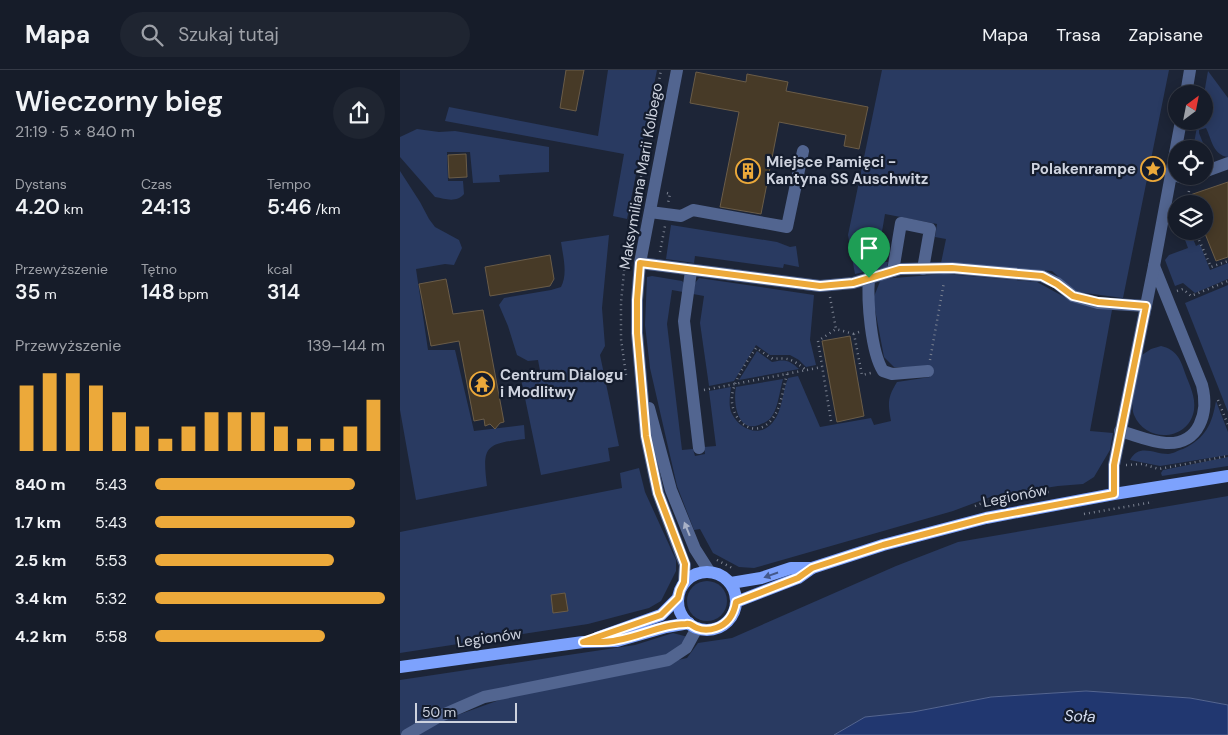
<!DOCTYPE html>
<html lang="pl">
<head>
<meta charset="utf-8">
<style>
  body { margin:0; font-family:"DM Sans",sans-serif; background:#1f2531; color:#f1f3f6; height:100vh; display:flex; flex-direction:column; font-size:19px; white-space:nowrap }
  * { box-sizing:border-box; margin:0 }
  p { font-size:16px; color:#9ea1a8 }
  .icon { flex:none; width:28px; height:28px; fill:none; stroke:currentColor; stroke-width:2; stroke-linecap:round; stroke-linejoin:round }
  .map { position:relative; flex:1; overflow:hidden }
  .panel { display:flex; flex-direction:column; background:#161c29; width:400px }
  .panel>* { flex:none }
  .needle { width:32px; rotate:32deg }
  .fabs { position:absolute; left:768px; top:15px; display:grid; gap:10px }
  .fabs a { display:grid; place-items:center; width:45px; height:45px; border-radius:50%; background:#161c29; box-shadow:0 2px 12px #0003,0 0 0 1px #353a46; font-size:25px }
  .scale { position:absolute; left:15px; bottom:12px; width:102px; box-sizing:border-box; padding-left:5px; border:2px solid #cdd2de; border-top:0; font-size:14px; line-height:18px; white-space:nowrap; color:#cdd2de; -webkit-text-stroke:4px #141c2d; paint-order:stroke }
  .pin { position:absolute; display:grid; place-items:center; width:42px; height:42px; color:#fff; margin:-51px -21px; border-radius:50% 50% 50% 0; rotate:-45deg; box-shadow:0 0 5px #0007 }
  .pin .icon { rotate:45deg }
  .round { display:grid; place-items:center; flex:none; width:52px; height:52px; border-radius:26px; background:#1f2531 }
  .headline { display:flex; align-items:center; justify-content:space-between; height:85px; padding:0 15px }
  h1 { font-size:28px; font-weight:600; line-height:38px }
  .figures { display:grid; grid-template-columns:repeat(3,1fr); gap:8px; height:85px; padding:5px 15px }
  .figures div { display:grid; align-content:center }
  .figures b { font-size:21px; font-weight:600 }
  .figures small { font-size:14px; font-weight:400 }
  .figures p { font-size:14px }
  .chart { height:140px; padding:10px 15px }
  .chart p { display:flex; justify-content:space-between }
  .chart svg { width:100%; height:90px; margin-top:5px; stroke:#eca93a; stroke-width:6 }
  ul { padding:0 15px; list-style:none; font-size:16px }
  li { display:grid; grid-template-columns:80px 60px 1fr; align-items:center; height:38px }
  li i { height:12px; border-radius:6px; background:#eca93a }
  header { display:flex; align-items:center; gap:30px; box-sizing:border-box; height:70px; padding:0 25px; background:#161c29; border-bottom:1px solid #353a46 }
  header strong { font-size:24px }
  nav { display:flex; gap:28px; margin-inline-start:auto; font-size:18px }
  .search { width:350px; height:45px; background:#1f2531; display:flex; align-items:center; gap:12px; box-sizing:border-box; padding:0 18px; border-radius:28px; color:#9ea1a8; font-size:19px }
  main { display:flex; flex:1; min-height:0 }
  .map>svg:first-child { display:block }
  .green { fill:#293a61 }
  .water { fill:#213770; stroke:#556691 }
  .building { fill:#473a27; stroke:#6a5c48 }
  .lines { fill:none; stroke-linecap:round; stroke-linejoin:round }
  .path { stroke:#7b8291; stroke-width:2.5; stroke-dasharray:1 4; stroke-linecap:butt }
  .minor { stroke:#526590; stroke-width:12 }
  .major { stroke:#7da2fd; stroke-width:12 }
  .oneway { fill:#a8b1c7 }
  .oneway2 { fill:#43588b }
  .route-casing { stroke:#fff; stroke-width:10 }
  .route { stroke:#eca93a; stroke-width:6 }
  .labels { text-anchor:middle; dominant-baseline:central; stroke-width:4.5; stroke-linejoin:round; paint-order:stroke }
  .poi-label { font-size:15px; font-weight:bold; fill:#cdd2de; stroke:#141c2d; text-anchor:start }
  .street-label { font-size:15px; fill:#cdd2de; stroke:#141c2d }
  .water-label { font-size:16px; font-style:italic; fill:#d5ddf0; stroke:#141c2d }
</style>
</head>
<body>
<header>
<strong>Mapa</strong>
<div class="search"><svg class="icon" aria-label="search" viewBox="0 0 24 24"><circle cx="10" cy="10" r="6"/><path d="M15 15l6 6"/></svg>Szukaj tutaj</div>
<nav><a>Mapa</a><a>Trasa</a><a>Zapisane</a></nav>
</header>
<main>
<section class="panel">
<div class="headline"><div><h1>Wieczorny bieg</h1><p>21:19 · 5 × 840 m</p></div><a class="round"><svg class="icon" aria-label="share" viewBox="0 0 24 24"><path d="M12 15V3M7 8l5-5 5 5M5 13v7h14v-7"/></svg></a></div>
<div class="figures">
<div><p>Dystans</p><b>4.20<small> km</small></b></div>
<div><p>Czas</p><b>24:13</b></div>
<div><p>Tempo</p><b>5:46<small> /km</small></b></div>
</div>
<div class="figures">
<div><p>Przewyższenie</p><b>35<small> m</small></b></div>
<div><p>Tętno</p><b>148<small> bpm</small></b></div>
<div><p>kcal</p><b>314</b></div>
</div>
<div class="chart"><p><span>Przewyższenie</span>139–144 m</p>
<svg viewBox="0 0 160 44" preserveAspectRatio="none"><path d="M5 44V12M15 44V6M25 44V6M35 44V12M45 44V25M55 44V32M65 44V38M75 44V32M85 44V25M95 44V25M105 44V25M115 44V32M125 44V38M135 44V38M145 44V32M155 44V19"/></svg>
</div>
<ul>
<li><b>840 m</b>5:43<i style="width:87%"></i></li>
<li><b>1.7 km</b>5:43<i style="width:87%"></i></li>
<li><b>2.5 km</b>5:53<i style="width:78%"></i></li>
<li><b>3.4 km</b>5:32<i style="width:100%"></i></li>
<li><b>4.2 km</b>5:58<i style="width:74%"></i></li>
</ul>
</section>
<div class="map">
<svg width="828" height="665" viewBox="0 0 828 665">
  <rect width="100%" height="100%" fill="#1d2537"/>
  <g class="green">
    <path d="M208,0H257L227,149L213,146L224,84L45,51L49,37L198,66Z"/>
    <path d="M482,0H769L723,228L678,222L670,217L652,201L541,193L546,169L535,167L537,154L485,144L477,191L488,192L487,197L455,204L448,165Z"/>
    <path d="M808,1L828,28V87C813,85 812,70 806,58L799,60V63L807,83L805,94L804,79H793L798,51H804V24Z"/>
    <path d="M17,59L39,62L55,61L149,77V102L99,105L100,112L73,113L70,82H47L48,111H63L64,124C56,133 46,129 35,127L0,87V67Z"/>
    <path d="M0,101L20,132L29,149L35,157L59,170L62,178L54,195L45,194L16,199L28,280H55L74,361L124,355L125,369C85,374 82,376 87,416L16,430L0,340Z"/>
    <path d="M271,155L377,172L390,177L396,176L399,197L384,194L383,198L295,186L294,193L266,189Z"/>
    <path d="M791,164L796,176L800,174L810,200L828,193V209L795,223L783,213L775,216L765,190L769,185L788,178L784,167Z"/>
    <path d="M209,165L202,238L205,276L200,285L219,376L208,378L210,391L141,405L121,309L141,306L138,290L128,291L117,285L108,256L99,235L104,228L151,220L161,217C168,204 163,186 161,172Z"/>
    <path d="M544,204L637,212L668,229L712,240L690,361L713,363L710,380L694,407L683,414L658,416L593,426L553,441L354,498L339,497L313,483L300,459L294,460L277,416L250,298L245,255L247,207L252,206L282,211L284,213L283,222L272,220L267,254L282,380L293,379L295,386L305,384L304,377L316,376L309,321L331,317C330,326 328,336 332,344C340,360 361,368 373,352C383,340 382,322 388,308L398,306L420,357L471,348L474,355L491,351C488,334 487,328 497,312L530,307L531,297H494L484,287L473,229L481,209Z"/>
    <path d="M299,208L414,225L410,270L416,295L406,297L399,290L390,285H370L356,275L334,311L309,316L300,253L304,226L293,224L295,213Z"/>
    <path d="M828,215V342L785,233Z"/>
    <path d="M761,276C776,279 781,290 785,303C789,314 796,327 794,340C789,371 746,374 734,345C729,332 739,300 742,285L751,279Z"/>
    <path d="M357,281L372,292C385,289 389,290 399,299L339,310Z"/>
    <path d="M383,309C380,319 378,338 372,346C369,351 364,353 359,355C337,363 333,332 336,317Z"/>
    <path d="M816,331L828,362V385L760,396L730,390C739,373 754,384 768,384C773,384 778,380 783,379C806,368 812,354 816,331Z"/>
    <path d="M828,387V396L762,406L761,403L763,400Z"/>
    <path d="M239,398L245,422L276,490V501L261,531L249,538L188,554L0,583V462L222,418L220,403Z"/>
    <path d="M828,426V635L790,628L686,621L591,627L513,642L465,647L434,665H18L38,652L105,628L287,588L298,573L332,568L496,496L558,472Z"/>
    <circle cx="307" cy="531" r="20"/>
    <path d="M273,563L288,567L270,586L40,641L0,665V610L235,575Z"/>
  </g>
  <path class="water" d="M686,621L790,628L828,635V665H434L465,647L513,642L591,627Z"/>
  <g class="building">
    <path d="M166,0H184L176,41L160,38Z"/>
    <path d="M296,2L346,12L347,4L388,12L386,21L468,37L459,79L444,76L446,65L379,52L361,144L320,137L339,42L290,33Z"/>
    <path d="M66,84L67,107L49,108L48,85Z"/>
    <path d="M828,112V187L816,191L804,161V134H793L790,125Z"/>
    <path d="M150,185L154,209L150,216L90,226L85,197Z"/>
    <path d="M46,209L53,244L83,240L104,352L100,353L95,359L90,354L85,356L84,349L74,351L59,271L31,276L19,214Z"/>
    <path d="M450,266L464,346L437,352L422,271Z"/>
    <path d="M165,523L168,541L153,543L151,525Z"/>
  </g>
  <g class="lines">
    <g class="path">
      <path d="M789,121L788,125L791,134"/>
      <path d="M267,123L270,124L268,133"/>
      <path d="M795,161L811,197L828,191"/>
      <path d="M260,182L265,156"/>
      <path d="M777,221L783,219L791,226L828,211"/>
      <path d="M430,227L436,259L454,264"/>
      <path d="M459,262L454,264L462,305L471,303"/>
      <path d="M530,290L544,212"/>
      <path d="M387,304C383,318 382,335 373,348C355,372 330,351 332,326C334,309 347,292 356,278L373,289C389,287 393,290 406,300"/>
      <path d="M226,305L221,269V232L225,192L261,0"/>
      <path d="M304,320L422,297"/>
      <path d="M818,330L828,355"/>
      <path d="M431,351L418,271L436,259"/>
      <path d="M726,395L742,394L759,399L828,386"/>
      <path d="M575,436C598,426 624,423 649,422"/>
      <path d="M684,444L753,432"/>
      <path d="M317,490L334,499"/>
    </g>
    <g class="minor">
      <path d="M277,0L240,193L237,230V263L246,366L258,423L285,495L284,512"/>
      <path d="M786,24L790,0"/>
      <path d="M804,102L828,93"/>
      <path d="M777,106L787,109L791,106"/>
      <path d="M250,142L281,146L293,140L387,157L403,81"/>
      <path d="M240,193L420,216L453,213L500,199L552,198L642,206L657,213L673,226L698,233L746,236"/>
      <path d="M291,201L284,251L299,378"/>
      <path d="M493,201L501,153L530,159L523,199"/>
      <path d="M469,208C467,231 471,282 483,301L492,304L528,301"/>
      <path d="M249,338L271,420L295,479L309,501"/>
      <path d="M720,361C735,365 750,372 766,373C800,375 809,342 802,315L754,196"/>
      <path d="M714,424V395L754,196L781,51"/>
      <path d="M7,665L38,647L84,627L268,590L286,578L297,558"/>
    </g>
    <g class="major">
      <circle cx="307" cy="531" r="29"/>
      <path d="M331,513L361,508L391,498H412L483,475L586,448L714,424L828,406"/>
      <path d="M336,532L398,508L412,498"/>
      <path d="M197,568L261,545L278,528"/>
      <path d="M0,597L183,572L217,571L266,557L289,553"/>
    </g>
  </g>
  <defs><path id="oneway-solid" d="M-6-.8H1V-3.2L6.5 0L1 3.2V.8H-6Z" transform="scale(1.25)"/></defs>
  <use class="oneway" href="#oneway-solid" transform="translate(287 459) rotate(-112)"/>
  <use class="oneway2" href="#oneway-solid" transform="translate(371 505) rotate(161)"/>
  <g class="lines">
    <defs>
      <path id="route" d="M240,193L420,216L453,213L500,199L552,198L642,206L657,214L673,226L698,232L746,236L714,395V424L586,448L483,475L412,498L398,508L336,532C334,544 328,554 316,558C310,560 302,560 297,558C292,556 291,553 286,554C263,554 241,566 218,570C207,573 194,572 183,572L261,545L278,528L280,520L284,512L285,494L258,423L246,366L237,263V230Z"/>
    </defs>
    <use href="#route" class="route-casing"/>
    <use href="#route" class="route"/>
  </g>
  <defs>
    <symbol id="sight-ring" viewBox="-11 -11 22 22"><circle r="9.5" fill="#141c2d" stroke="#eca93a" stroke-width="1.5"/><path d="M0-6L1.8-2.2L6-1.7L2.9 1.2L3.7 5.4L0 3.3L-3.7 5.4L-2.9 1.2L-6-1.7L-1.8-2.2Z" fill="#eca93a"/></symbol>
    <symbol id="building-ring" viewBox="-11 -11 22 22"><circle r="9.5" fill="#141c2d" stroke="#eca93a" stroke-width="1.5"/><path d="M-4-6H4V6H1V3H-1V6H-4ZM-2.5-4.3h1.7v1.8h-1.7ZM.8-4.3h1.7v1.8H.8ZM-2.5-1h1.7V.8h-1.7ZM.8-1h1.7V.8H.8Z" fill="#eca93a"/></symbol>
    <symbol id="temple-ring" viewBox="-11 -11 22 22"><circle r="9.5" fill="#141c2d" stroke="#eca93a" stroke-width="1.5"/><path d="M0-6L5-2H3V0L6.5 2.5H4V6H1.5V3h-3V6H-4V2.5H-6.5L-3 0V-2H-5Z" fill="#eca93a"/></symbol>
  </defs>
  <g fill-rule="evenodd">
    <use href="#sight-ring" x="739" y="85" width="28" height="28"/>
    <use href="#building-ring" x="334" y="87" width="28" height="28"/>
    <use href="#temple-ring" x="68" y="300" width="28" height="28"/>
  </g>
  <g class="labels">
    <g class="poi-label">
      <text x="366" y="92">Miejsce Pamięci -<tspan x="366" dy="17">Kantyna SS Auschwitz</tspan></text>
      <text x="736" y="99" text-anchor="end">Polakenrampe</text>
      <text x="100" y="305">Centrum Dialogu<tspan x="100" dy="17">i Modlitwy</tspan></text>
    </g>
    <g class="street-label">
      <text transform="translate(241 106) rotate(-80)">Maksymiliana Marii Kolbego</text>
      <text transform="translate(615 426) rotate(-11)">Legionów</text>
      <text transform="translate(89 568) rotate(-8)">Legionów</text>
    </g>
    <g class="water-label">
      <text transform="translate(680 646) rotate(2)">Soła</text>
    </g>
  </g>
</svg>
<div class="fabs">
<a><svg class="needle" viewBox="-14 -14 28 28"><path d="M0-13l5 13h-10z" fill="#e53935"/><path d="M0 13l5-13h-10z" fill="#9ea1a8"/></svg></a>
<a><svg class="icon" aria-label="locate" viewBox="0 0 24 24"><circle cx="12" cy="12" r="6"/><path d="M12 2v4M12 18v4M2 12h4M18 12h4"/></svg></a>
<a><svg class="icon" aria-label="layers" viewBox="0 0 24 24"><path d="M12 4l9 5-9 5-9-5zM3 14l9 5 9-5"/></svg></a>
</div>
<div class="scale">50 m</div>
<div class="pin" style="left:469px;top:208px;background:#1e9e55"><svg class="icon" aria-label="arrive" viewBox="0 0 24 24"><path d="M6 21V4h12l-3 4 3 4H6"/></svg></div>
</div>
</main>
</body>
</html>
